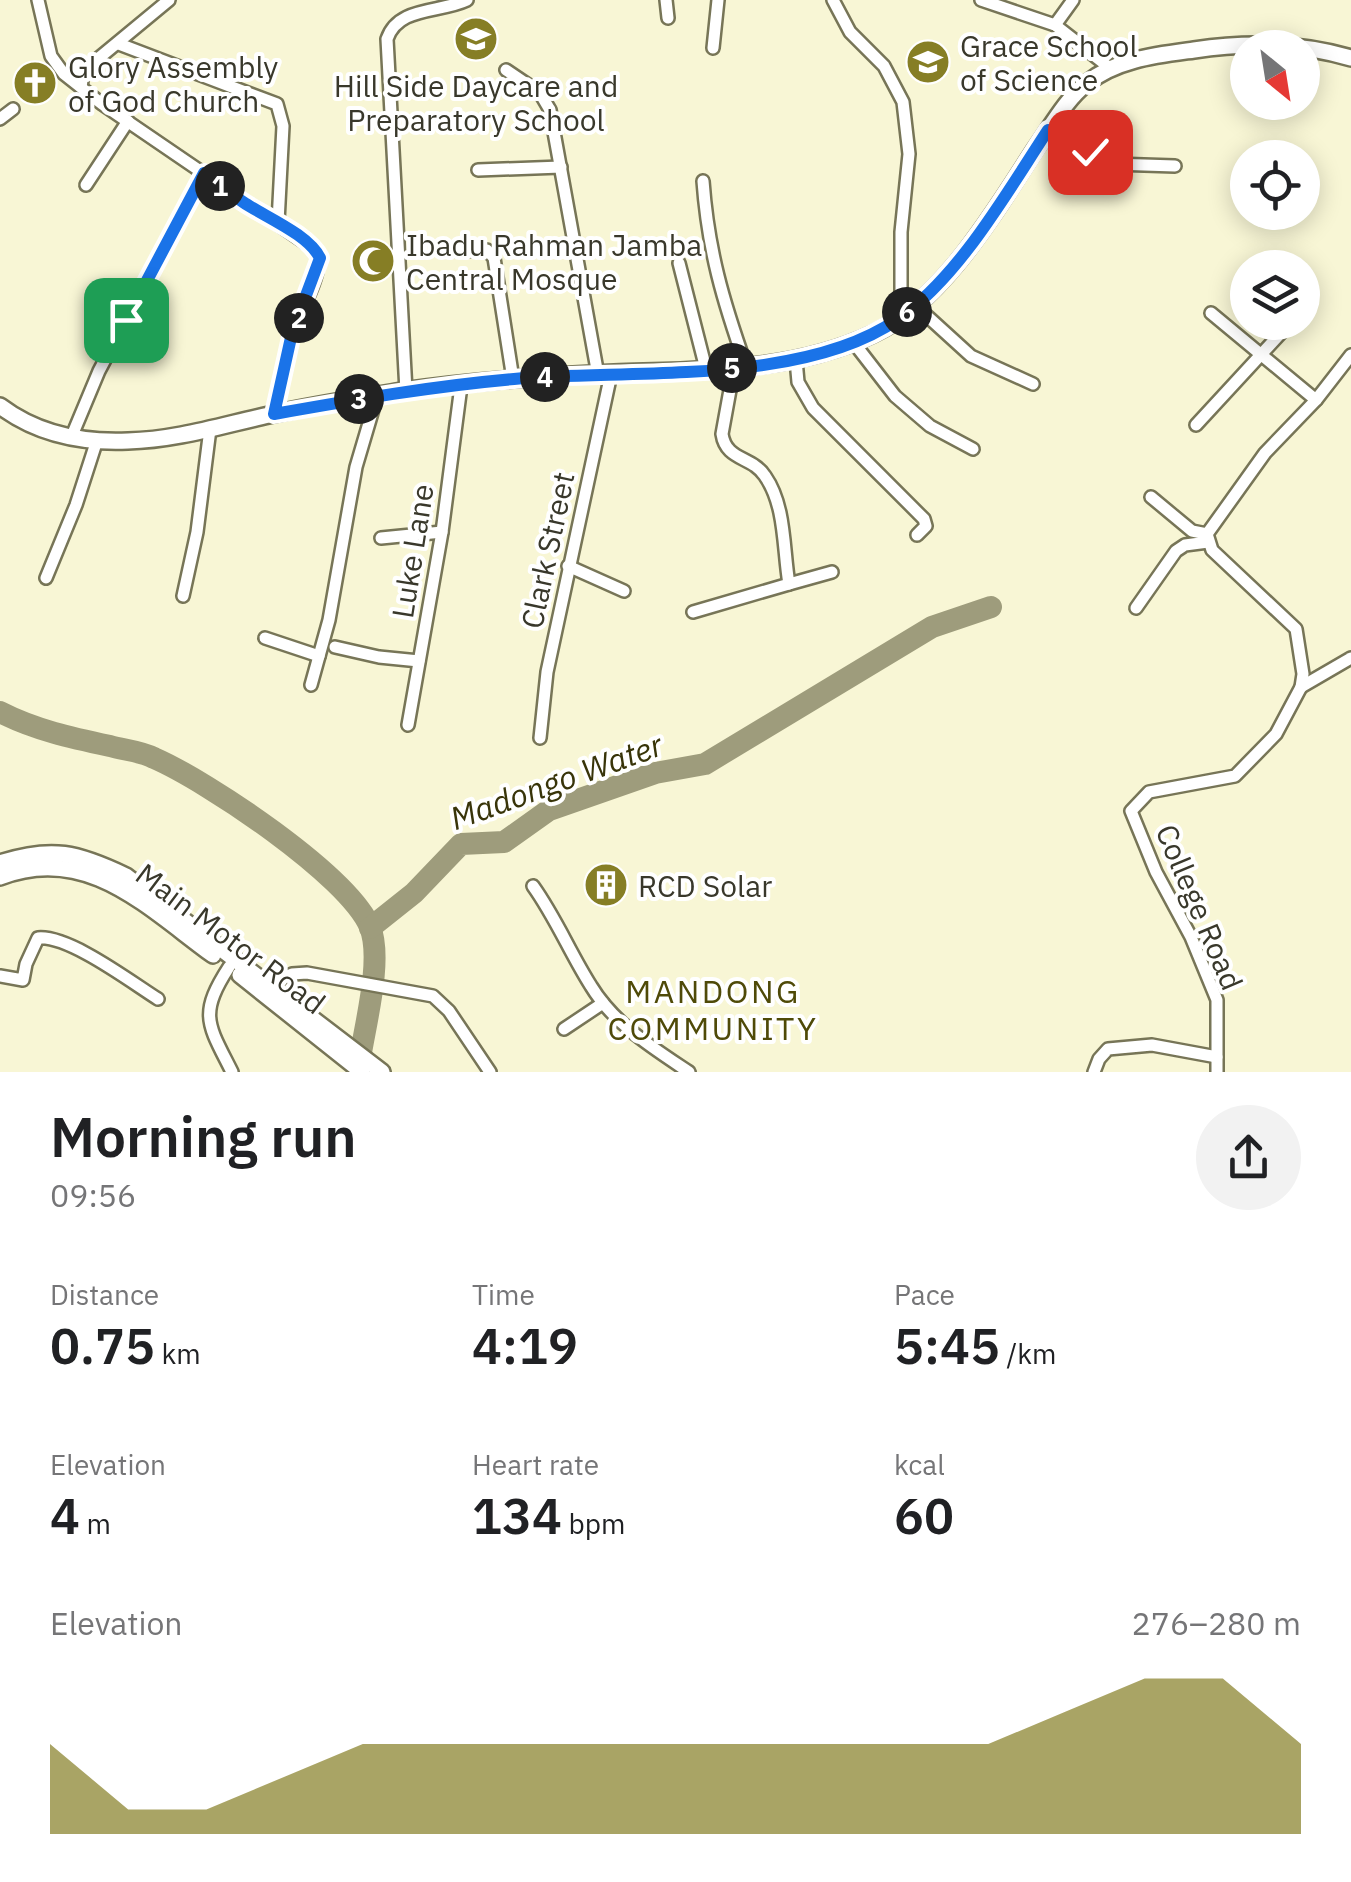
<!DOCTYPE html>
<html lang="en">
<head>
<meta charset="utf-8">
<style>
  body { margin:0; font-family:"IBM Plex Sans",sans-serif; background:#f2f2f2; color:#202124; height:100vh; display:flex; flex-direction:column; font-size:38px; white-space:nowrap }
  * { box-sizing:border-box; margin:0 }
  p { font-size:32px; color:#757577 }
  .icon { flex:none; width:55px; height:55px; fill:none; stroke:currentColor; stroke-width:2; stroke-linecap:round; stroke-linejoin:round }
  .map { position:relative; height:1072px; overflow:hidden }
  .sheet { display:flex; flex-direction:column; background:#fff; flex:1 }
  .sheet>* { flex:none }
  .needle { width:65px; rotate:150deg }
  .fabs { position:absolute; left:1230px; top:30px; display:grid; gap:20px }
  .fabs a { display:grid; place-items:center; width:90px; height:90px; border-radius:50%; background:#fff; box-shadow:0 5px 25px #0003; font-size:50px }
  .pin { position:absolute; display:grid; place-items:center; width:85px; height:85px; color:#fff; margin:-42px; border-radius:20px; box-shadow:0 5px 15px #0006 }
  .km { position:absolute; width:50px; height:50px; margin:-25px; border-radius:50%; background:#222; color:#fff; font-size:28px; line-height:50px; text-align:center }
  .round { display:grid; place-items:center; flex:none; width:105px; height:105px; border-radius:52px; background:#f2f2f2 }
  .headline { display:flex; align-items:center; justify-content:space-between; height:170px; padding:0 50px }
  h1 { font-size:55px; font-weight:600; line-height:75px }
  .metrics { display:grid; grid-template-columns:repeat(3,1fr); gap:15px; height:170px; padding:10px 50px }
  .metrics div { display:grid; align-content:center }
  .metrics b { font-size:50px; font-weight:600 }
  .metrics small { font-size:28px; font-weight:400 }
  .metrics p { font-size:28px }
  .chart { height:280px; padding:20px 50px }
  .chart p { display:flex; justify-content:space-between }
  .chart svg { width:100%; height:180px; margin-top:10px; fill:#867e25; opacity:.7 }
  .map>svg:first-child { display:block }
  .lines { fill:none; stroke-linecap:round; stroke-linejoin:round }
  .river { stroke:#9e9c7c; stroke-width:22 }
  .street-casing { stroke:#777557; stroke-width:16 }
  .secondary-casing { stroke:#777557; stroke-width:20 }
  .street { stroke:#fff; stroke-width:11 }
  .secondary { stroke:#fff; stroke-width:15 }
  .route-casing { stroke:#fff; stroke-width:20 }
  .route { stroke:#1a73e8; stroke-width:12 }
  .labels { text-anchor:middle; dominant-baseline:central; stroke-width:8; stroke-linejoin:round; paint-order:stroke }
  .poi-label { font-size:30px; fill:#39382b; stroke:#fff; text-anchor:start }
  .street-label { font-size:30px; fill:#39382b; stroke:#fff }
  .water-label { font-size:32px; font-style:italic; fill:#383409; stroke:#fff }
  .neighbourhood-label { font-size:32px; letter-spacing:2.5px; fill:#4f4a08; stroke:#fff }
</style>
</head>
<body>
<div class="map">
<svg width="1351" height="1072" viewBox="0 0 1351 1072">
  <rect width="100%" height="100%" fill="#f8f6d5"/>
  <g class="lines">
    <g class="river">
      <path d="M0,712C35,730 72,738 110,746C124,750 141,751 154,758C207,781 348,875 370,927C384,962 362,1035 358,1072"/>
      <path d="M370,928L414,893L461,844L504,842L549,810L655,773L705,764L932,627L991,607"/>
    </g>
    <defs>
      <g id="street">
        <path d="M38,0L51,56L64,74L102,104L316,250C326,271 299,312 292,334C284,360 280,388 274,414"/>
        <path d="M666,0L668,18"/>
        <path d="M833,0L850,32L884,66L903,102L909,154L901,232V317"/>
        <path d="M981,0L1055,25L1110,68"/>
        <path d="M1055,25L1073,0"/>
        <path d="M119,44L277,104L283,126L278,222"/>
        <path d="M713,48L718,0"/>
        <path d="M506,70L540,93L550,110L598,375"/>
        <path d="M81,87L83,74L88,67L169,0"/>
        <path d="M0,119L13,109"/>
        <path d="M1048,130L1113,164L1175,166"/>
        <path d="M478,170L561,167"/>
        <path d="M703,181C708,250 723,301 746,366"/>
        <path d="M86,185L128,121"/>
        <path d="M457,251L487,250L494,258L513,379"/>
        <path d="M679,263L706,369"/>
        <path d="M915,305L971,356L1033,384"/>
        <path d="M1211,313L1316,400"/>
        <path d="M1302,315L1305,313"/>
        <path d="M854,343L895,396L930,426L973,449"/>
        <path d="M796,360L798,382L813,408L924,519L926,526L917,535"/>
        <path d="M406,391L387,39C398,6 440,13 467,0"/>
        <path d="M1196,425L1291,322"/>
        <path d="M71,438L99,371L204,173"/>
        <path d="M1151,497L1192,531L1207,534"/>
        <path d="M381,538L442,532"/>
        <path d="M568,566L624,591"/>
        <path d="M46,578L76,505L97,440"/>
        <path d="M789,584L832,572"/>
        <path d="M183,596L197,532L210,429"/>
        <path d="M1136,608L1176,551L1185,545L1208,542"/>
        <path d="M693,612L789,584C783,549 786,506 765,476C752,456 726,461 722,434L734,368"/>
        <path d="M265,638L319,656"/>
        <path d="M335,647L379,657L419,661"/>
        <path d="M311,685L329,620L356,467L377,396"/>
        <path d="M1301,687L1351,658"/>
        <path d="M408,725L442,532L461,386"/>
        <path d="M540,738L547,672L611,374"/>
        <path d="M533,886C556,918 570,953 591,986C614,1024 653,1048 689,1072"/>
        <path d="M229,967C198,1015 208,1024 232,1072"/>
        <path d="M0,976L23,980L26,964L38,938C69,935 131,982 158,999"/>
        <path d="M269,984L292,974L307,973L433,996L449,1011L490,1072"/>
        <path d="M564,1029L603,1003"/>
        <path d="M1094,1072L1099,1059L1108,1049L1152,1045L1217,1057"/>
        <path d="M1217,1072V1000L1191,937L1156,872L1131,811L1149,792L1235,776L1276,734L1301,687L1303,674L1296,629L1212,550L1207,534L1265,453L1316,400L1351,355"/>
      </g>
      <g id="secondary">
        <path d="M0,406C37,434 82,443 128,441C176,440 223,425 269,415C313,405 359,398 403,391C473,381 544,376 614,373C702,370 793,372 873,334C943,301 995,211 1036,148C1051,127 1066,99 1087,83C1117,59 1157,55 1194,50C1247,42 1300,43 1351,58"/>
        <path d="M0,863C52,846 78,853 126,876L382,1072"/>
        <path d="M0,877C87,843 148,908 213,955"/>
        <path d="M240,975L362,1072"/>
      </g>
    </defs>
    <use href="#street" class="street-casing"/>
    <use href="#secondary" class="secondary-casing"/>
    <use href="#street" class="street"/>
    <use href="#secondary" class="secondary"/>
  </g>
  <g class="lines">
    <defs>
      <path id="route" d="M126,320L204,173C217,183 230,193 243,202C265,217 308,234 320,258L292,333L274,414C353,400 433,386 514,379C629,369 802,386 898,319C960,276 1007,192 1048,130L1090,152"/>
    </defs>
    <use href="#route" class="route-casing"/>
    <use href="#route" class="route"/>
  </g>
  <defs>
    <symbol id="school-disc" viewBox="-11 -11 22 22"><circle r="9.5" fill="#867e25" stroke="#fff"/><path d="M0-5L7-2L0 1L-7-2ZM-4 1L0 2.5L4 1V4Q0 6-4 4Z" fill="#fff"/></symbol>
    <symbol id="church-disc" viewBox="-11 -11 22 22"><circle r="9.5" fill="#867e25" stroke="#fff"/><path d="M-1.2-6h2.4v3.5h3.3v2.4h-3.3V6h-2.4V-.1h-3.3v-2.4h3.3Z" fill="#fff"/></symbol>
    <symbol id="mosque-disc" viewBox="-11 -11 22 22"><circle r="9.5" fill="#867e25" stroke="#fff"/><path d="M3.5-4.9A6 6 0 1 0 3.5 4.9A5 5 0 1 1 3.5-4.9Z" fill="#fff"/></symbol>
    <symbol id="building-disc" viewBox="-11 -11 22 22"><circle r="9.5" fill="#867e25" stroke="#fff"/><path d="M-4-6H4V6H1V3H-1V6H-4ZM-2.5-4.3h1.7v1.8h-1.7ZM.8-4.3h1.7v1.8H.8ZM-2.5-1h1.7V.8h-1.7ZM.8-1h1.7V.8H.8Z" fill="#fff"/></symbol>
  </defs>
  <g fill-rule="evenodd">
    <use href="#school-disc" x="451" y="14" width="50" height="50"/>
    <use href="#school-disc" x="903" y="37" width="50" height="50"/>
    <use href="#church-disc" x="10" y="58" width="50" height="50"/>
    <use href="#mosque-disc" x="348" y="236" width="50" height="50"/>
    <use href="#building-disc" x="581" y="860" width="50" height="50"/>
  </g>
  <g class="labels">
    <g class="poi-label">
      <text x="960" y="45">Grace School<tspan x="960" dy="34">of Science</tspan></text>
      <text x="68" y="66">Glory Assembly<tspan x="68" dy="34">of God Church</tspan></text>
      <text x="476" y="85" text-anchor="middle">Hill Side Daycare and<tspan x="476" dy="34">Preparatory School</tspan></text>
      <text x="406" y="244">Ibadu Rahman Jamba<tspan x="406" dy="34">Central Mosque</tspan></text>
      <text x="638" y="885">RCD Solar</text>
    </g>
    <g class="street-label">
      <text transform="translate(547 550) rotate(-78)">Clark Street</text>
      <text transform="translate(412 551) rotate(-81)">Luke Lane</text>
      <text transform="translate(1200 907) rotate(67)">College Road</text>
      <text transform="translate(231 938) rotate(37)">Main Motor Road</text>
    </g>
    <g class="water-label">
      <text transform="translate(556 781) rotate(-20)">Madongo Water</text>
    </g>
    <g class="neighbourhood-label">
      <text x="713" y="991">MANDONG<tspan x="713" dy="37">COMMUNITY</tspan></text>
    </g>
  </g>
</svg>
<div class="fabs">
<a><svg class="needle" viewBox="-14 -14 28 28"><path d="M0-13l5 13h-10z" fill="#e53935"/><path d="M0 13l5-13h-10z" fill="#757577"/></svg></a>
<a><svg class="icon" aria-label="locate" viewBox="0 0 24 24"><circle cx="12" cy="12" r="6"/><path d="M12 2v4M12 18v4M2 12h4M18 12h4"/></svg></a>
<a><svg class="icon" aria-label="layers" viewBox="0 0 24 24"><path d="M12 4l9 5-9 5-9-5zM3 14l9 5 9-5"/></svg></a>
</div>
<div class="pin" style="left:126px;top:320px;background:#1e9e55"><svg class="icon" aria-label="arrive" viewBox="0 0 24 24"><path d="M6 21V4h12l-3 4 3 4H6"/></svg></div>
<div class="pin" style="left:1090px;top:152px;background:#d93025"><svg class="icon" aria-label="check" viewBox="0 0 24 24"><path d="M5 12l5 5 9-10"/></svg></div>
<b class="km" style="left:220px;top:186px">1</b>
<b class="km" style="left:299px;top:318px">2</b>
<b class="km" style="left:359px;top:399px">3</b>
<b class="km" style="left:545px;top:377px">4</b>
<b class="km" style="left:732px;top:368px">5</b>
<b class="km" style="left:907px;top:312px">6</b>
</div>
<section class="sheet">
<div class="headline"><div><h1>Morning run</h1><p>09:56</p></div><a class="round"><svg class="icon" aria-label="share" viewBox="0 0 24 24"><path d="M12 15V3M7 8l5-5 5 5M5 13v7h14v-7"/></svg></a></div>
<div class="metrics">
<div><p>Distance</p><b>0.75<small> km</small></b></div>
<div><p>Time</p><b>4:19</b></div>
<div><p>Pace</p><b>5:45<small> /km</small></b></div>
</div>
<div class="metrics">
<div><p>Elevation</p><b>4<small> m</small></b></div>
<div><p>Heart rate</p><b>134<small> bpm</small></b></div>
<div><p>kcal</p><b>60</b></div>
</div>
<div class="chart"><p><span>Elevation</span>276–280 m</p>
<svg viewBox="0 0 160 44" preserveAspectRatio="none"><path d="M0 44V22L10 38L20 38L30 30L40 22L50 22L60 22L70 22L80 22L90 22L100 22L110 22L120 22L130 14L140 6L150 6L160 22V44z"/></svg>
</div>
</section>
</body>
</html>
